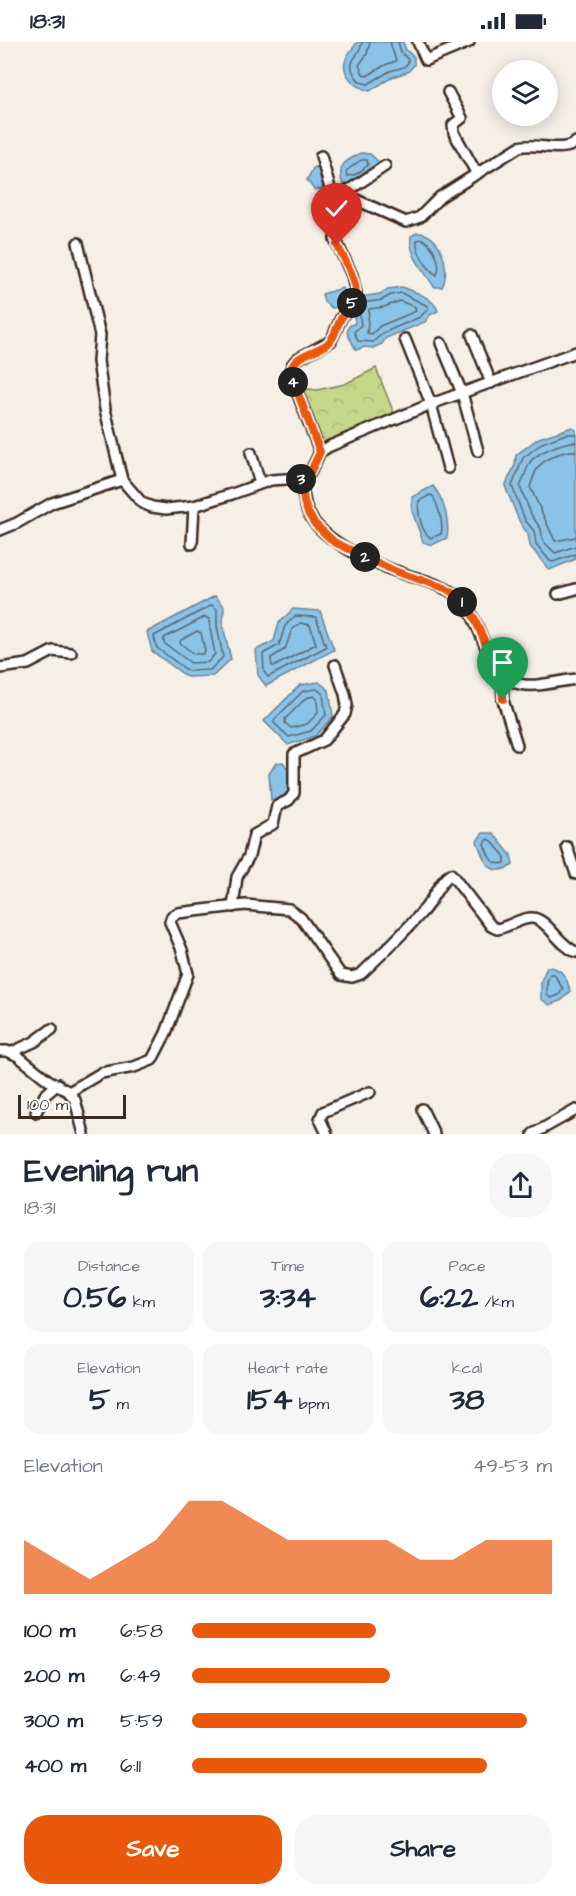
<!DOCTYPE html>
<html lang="en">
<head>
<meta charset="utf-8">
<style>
  body { margin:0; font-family:"Architects Daughter",sans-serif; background:#f6f6f7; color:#1f2937; height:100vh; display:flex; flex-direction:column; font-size:22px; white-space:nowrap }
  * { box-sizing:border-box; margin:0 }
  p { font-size:20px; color:#747a83 }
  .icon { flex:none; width:33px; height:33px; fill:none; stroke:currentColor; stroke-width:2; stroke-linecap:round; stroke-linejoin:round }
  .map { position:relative; height:1092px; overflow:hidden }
  .sheet { display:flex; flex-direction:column; background:#fff; flex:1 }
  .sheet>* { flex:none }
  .buttons { position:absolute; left:492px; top:18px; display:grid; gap:12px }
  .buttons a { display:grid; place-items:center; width:66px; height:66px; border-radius:50%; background:#fff; box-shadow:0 3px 15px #0003; font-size:30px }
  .scale { position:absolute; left:18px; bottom:15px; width:108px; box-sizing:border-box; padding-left:6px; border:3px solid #3b2a1e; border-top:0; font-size:16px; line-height:21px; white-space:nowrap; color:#3b2a1e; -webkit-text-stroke:4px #fff; paint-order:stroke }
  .pin { position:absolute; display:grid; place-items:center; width:51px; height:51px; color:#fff; margin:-62px -26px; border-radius:50% 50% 50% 0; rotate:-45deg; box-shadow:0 0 6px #0007 }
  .pin .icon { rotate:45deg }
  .km { position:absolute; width:30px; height:30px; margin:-15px; border-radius:50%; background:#222; color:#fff; font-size:16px; line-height:30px; text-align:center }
  .round { display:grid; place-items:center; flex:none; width:63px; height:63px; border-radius:24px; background:#f6f6f7 }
  .overview { display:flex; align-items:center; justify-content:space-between; height:102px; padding:0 24px }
  h1 { font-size:33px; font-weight:700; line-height:45px }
  .metrics { display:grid; grid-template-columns:repeat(3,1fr); gap:9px; height:102px; padding:6px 24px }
  .metrics div { display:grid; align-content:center; border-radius:15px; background:#f6f6f7; text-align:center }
  .metrics b { font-size:30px; font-weight:700 }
  .metrics small { font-size:16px; font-weight:400 }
  .metrics p { font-size:16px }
  .chart { height:168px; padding:12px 24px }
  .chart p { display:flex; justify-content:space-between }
  .chart svg { width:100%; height:108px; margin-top:6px; fill:#ea580c; opacity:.7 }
  .action { display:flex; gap:12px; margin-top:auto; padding:12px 24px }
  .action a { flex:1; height:69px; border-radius:24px; background:#ea580c; color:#fff; font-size:24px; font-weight:700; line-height:69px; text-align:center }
  .action a+a { background:#f6f6f7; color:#1f2937 }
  ul { padding:0 24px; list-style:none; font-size:20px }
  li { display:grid; grid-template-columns:96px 72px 1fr; align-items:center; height:45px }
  li i { height:15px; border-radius:8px; background:#ea580c }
  .status { display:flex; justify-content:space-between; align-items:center; height:42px; padding:0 30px; background:#fff; direction:ltr }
  .status svg { height:16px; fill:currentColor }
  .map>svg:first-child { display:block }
  .forest { fill:url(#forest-crowns); stroke:#808054; stroke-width:1.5 }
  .water { fill:#8ac2e8; stroke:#6a8597; stroke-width:1.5 }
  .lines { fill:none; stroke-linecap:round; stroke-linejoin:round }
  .shore { stroke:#5b676f; stroke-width:1.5 }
  .minor-casing { stroke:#3b2a1e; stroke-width:14 }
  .minor { stroke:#fff; stroke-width:9 }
  .route-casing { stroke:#fff; stroke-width:12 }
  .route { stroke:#ea580c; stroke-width:8 }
</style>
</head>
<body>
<div class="status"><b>18:31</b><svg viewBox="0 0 49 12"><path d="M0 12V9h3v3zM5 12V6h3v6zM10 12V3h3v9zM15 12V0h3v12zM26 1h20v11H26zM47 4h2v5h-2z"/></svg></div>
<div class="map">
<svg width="576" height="1092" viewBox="0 0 576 1092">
  <defs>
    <pattern id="forest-crowns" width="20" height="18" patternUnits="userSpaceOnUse" patternTransform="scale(1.5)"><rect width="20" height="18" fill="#c6d78b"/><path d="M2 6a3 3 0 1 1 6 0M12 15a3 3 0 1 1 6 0" fill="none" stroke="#abb978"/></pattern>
  </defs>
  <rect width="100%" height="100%" fill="#f5efe6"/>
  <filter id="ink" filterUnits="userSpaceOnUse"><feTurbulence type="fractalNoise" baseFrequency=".0167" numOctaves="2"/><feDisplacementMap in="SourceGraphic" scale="12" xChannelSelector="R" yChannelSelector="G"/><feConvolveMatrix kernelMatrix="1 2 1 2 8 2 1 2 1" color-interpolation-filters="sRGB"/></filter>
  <g filter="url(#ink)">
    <path class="forest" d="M376,326L395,374L321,406L300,350L308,347L317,348L345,342Z"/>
    <g class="water">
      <path d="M357,0H403L406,8L414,15V23L408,30L392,35L370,49C357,46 339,32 346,17C348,11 354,6 357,0Z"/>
      <path d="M361,111L370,112L379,120L362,136L343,143C336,123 345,119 361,111Z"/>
      <path d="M319,124L323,137V147L314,148L307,138L313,126Z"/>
      <path d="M417,191C440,189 452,227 442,245H434C425,229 408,213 411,194Z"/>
      <path d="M402,245C415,250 433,255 438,269L430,273L425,280L386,296L382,302L373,306L365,305L356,308L347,291L349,284L355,281L353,268L360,255L380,252L388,247Z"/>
      <path d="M342,246L347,252L348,260L345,265L332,266L324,260L322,252Z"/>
      <path d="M572,385L576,388V517L549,528L530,504L528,492L520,481L505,444L515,423L516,413L539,396Z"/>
      <path d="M433,444C444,457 450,480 447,496L432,503L423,500L412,469V455Z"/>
      <path d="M215,554L224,564L223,584L231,617L213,634L187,635L152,609L147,590Z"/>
      <path d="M293,567L320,569L334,608L266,644L258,633L256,608L274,599L279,581Z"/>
      <path d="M319,640L329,648L333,675L315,694L288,703L264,679L300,643Z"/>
      <path d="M283,720L291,732L290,758H271L269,732L276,721Z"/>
      <path d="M483,791H493L511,813L513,823C490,837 484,820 477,799Z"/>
      <path d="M547,925C561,924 568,937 570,950L562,958L550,963L541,957V939Z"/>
    </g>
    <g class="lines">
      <g class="shore">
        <path d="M362,0C360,16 344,18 356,35C359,40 363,41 368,42L390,29L404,25L408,21V18L401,10L398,0"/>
        <path d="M370,0L367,12L359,23L363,32L367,34L385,23L396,19L390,0"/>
        <path d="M361,118H367L368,123C362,128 355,135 347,134L346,129Z"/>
        <path d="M422,197C434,203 442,221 437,233C428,228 415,209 417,198Z"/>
        <path d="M401,251L428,264V267L420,275L383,291L373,300L358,299L354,290L361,283L359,269L363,261L382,258L391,253Z"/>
        <path d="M400,259L415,265L416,269L380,284L372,292L367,291L369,267L384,265Z"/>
        <path d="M576,392H566L542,401L523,416L512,444L525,478L534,489L536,502L550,519L553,520L576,512"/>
        <path d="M576,400C564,399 534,411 529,422C526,429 523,438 520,445L532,474L541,487L543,499L555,511L576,504"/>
        <path d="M576,409C564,408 544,416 537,427C534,432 532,440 530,445L555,499L576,495"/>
        <path d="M430,453L433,454C438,464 444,481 441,492L431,496C421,490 417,470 419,459Z"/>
        <path d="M212,563L217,567V584L223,615L210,628L188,629L157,606L154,594Z"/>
        <path d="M295,574L316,575L326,605L268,635L264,630L263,612L279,603L285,584Z"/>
        <path d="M205,575L209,577L210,586L215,612L208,620L191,621L164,601V596Z"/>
        <path d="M300,581L310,583L316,602L275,624H272L271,616L285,607L292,588Z"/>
        <path d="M197,589L201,591L205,609L203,612H194L180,601L181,598Z"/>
        <path d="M317,647L323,652L326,673L311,689L289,695L274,681V678L303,649Z"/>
        <path d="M314,654L317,657L318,671L307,682L291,686L285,681V677L306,656Z"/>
        <path d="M487,797L491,798L505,815V821C492,825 488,813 484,802Z"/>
        <path d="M554,932L563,947L559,953L551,956L547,953V940L550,932Z"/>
      </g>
      <defs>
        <g id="minor">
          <path d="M418,0L426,18L469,0"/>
          <path d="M448,50L462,76L453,83L454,91L477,132"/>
          <path d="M343,152L385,124"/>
          <path d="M333,155L343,152L406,180L420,175L440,155L519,105C536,100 564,112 576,100"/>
          <path d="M78,201L100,293L98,319L105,367L122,438"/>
          <path d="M472,293L491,341"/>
          <path d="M405,297L431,362L448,426"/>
          <path d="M441,301L462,351L478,409"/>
          <path d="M320,410L293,339L290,330L292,323L297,317L331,299L341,276L355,256L356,251L352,233L335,197L339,179L321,114"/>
          <path d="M251,411L260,441"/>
          <path d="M301,436C303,448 303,461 309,472C324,501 376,523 407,533C422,538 440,542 453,551C484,571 481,625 513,640C531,648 557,639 576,637"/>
          <path d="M0,488L17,481L52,461L122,438L142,461L152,465L166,467L194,464L232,452L271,438L301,436L310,431L320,410L330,404L431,362L576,310"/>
          <path d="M192,502L194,464"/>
          <path d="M558,552L576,547"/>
          <path d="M0,626L28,622L53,609L71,611"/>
          <path d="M502,633L503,658L517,703"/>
          <path d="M567,805L576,832"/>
          <path d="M233,865L237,835L249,814L254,793L273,782L277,764L289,758L294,751V712L324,698L345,672L347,663L345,652L335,623"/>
          <path d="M0,1009H7L18,1014L48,1038L69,1050L75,1058L84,1092"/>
          <path d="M12,1010L34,1000L52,987"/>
          <path d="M69,1050L101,1031L134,1025L152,1018L166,991L188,932L182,908L170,880L172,874L178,871L245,863L289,867L301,876L341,933L352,935L361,932C382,912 403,892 422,870C432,860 440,838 451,832L491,884L497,887C508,885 519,877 530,876C546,874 558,903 576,910"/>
          <path d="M422,1067L434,1092"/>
          <path d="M36,1070L45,1053L58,1042"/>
          <path d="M327,1092L320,1077L323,1070L370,1050"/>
          <path d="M533,1092L576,1068"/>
        </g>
      </defs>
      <use href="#minor" class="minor-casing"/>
      <use href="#minor" class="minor"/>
    </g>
  </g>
  <g class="lines" filter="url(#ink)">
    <defs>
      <path id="route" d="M337,203C343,215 360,242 355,255C353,263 346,268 342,275C336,284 336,296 326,303C313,311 294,313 290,330L320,410L310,431L301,436L304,460L308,471L315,482L334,500L397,530L445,546L456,553L474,575L492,617L502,633L503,657"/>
    </defs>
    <use href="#route" class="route-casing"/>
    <use href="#route" class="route"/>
  </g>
</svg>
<div class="buttons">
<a><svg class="icon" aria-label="layers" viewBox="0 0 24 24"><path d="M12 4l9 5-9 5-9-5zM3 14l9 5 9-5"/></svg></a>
</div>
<div class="scale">100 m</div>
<div class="pin" style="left:503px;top:657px;background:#1e9e55"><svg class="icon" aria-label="arrive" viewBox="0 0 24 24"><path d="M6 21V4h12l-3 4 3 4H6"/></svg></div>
<div class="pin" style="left:337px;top:203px;background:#d93025"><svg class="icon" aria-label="check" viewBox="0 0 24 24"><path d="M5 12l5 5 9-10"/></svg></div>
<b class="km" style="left:462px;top:560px">1</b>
<b class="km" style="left:365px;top:515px">2</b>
<b class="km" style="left:301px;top:437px">3</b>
<b class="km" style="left:293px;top:340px">4</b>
<b class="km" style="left:352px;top:261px">5</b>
</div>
<section class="sheet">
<div class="overview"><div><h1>Evening run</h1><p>18:31</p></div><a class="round"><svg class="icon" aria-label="share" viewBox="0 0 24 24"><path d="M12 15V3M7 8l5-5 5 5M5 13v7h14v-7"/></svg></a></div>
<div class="metrics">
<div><p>Distance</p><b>0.56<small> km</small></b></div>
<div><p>Time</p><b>3:34</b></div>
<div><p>Pace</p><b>6:22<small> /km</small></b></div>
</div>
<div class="metrics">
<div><p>Elevation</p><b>5<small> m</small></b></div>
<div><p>Heart rate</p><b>154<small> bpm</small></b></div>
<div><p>kcal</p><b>38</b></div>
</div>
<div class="chart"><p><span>Elevation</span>49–53 m</p>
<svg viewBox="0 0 160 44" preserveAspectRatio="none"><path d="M0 44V22L10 30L20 38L30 30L40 22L50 6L60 6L70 14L80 22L90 22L100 22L110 22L120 30L130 30L140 22L150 22L160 22V44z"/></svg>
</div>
<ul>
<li><b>100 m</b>6:58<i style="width:51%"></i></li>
<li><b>200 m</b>6:49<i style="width:55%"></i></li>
<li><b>300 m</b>5:59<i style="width:93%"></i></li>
<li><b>400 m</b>6:11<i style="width:82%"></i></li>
</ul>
<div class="action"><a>Save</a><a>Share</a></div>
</section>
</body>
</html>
